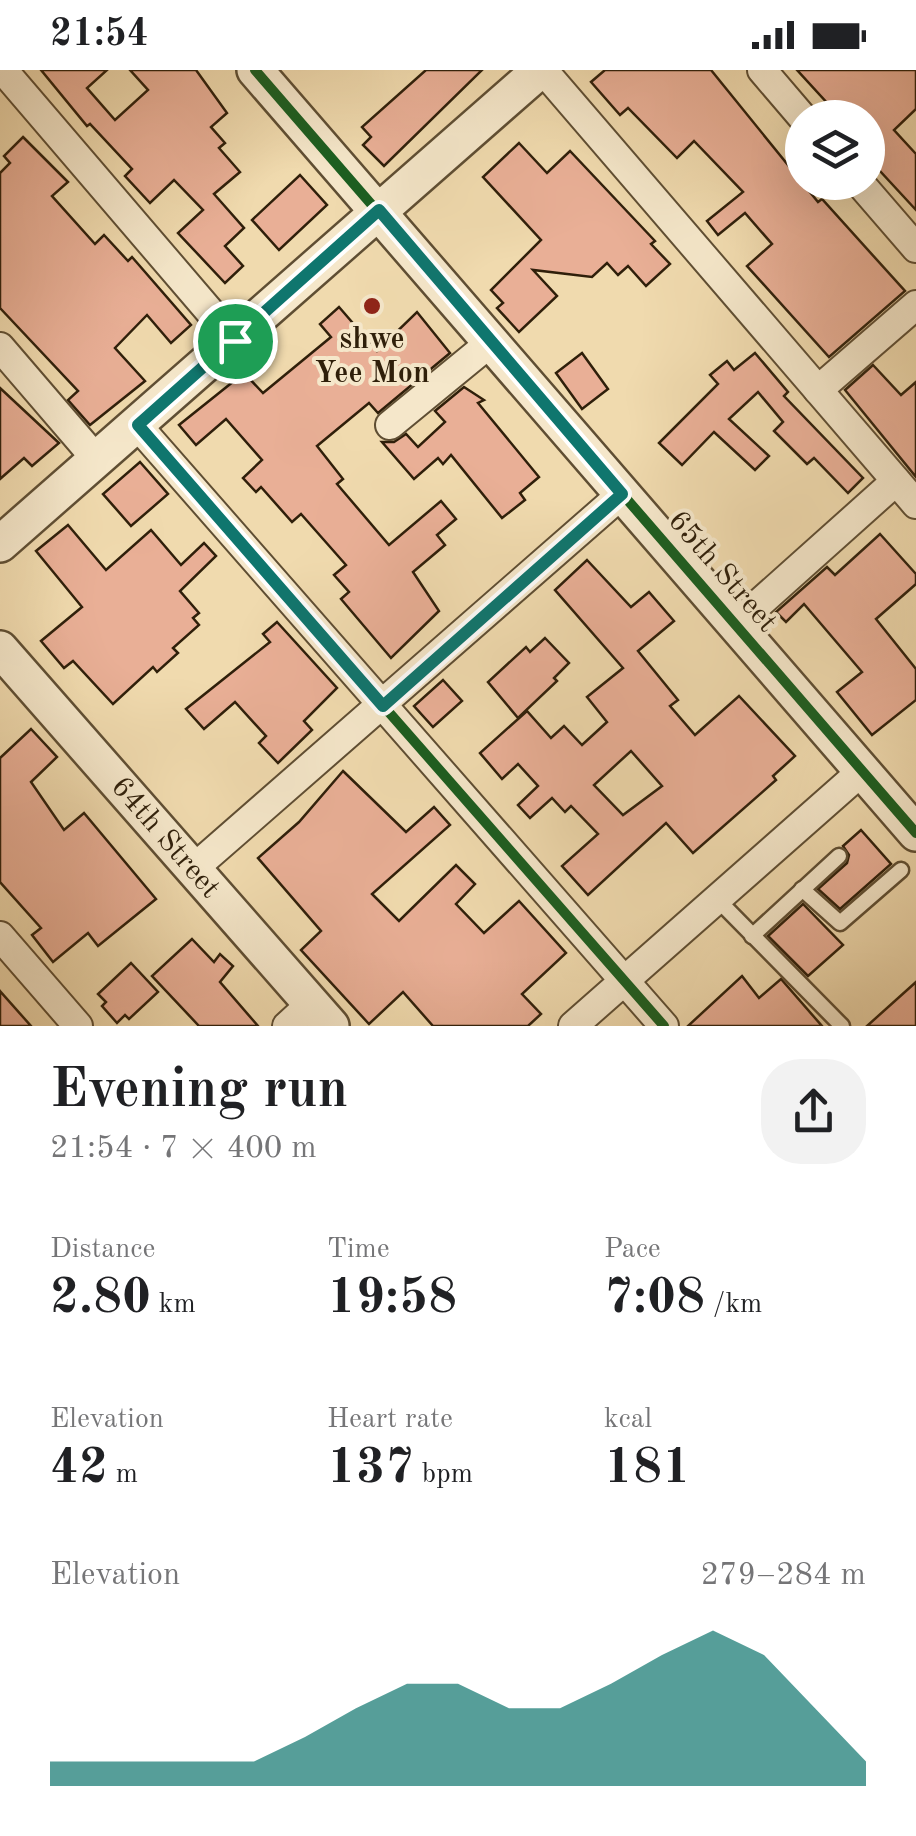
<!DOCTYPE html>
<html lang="en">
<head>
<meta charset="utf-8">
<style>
  body { margin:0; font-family:"Old Standard TT",serif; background:#f2f2f2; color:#202124; height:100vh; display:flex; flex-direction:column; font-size:38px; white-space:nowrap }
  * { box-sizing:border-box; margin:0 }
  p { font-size:32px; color:#757577 }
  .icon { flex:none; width:55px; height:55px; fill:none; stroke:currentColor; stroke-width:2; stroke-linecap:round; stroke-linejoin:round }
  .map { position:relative; height:956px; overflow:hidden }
  .details { display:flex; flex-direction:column; background:#fff; flex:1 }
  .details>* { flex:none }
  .tools { position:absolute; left:785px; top:30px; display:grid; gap:20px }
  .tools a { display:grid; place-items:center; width:100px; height:100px; border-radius:50%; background:#fff; box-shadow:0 10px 40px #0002; font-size:50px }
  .pin { position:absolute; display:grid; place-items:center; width:85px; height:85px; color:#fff; margin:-42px; border:5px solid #fff; border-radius:50%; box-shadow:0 2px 10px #0007 }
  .round { display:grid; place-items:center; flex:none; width:105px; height:105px; border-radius:40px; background:#f2f2f2 }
  .summary { display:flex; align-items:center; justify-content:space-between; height:170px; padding:0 50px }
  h1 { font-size:55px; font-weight:800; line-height:75px }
  .stats { display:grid; grid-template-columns:repeat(3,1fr); gap:15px; height:170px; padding:10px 50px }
  .stats div { display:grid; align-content:center }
  .stats b { font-size:50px; font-weight:800 }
  .stats small { font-size:28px; font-weight:400 }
  .stats p { font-size:28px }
  .chart { height:280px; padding:20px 50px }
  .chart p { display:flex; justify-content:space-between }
  .chart svg { width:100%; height:180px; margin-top:10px; fill:#0f766e; opacity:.7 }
  .status { display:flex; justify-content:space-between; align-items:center; height:70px; padding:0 50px; background:#fff; direction:ltr }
  .status svg { height:28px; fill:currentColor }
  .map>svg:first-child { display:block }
  .building { fill:#e9af96; stroke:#2f1f0a; stroke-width:2.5; fill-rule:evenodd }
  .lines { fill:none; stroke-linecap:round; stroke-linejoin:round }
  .service-casing { stroke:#5f4e33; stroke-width:19 }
  .minor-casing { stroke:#5f4e33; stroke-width:32 }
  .tertiary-casing { stroke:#5f4e33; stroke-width:40 }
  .service { stroke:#f5e7ca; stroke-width:14 }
  .minor { stroke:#f5e7ca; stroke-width:28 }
  .tertiary { stroke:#f5e7ca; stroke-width:35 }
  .cycleway-casing { stroke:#f5e7ca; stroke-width:16 }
  .cycleway { stroke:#1b5e20; stroke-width:10 }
  .route-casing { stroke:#fff; stroke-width:20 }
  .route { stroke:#0f766e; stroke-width:12 }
  .poi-dot { fill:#8f2418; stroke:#f5e7ca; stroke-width:4 }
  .labels { text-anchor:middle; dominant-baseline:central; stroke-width:8; stroke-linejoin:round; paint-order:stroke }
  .poi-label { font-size:30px; font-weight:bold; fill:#2f1f0a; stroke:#f5e7ca }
  .street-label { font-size:30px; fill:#2f1f0a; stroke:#f5e7ca }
</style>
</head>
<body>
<div class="status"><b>21:54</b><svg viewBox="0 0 49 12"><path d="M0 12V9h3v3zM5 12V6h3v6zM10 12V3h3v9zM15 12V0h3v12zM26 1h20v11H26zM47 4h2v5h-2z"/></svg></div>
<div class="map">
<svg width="916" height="956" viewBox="0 0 916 956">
  <rect width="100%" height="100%" fill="#f0daae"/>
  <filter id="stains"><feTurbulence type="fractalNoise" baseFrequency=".002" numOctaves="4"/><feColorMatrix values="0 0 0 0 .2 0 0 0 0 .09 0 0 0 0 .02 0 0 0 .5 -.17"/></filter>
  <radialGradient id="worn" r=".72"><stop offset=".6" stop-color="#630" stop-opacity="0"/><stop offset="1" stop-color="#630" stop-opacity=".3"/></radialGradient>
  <g class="building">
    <path d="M41,0H107L87,18L115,50L148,20L130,0H196L227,43L211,57L225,73L219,78L240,102L214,124L244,158L225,176L243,196L225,213L178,163L203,140L174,110L150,133L125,106L132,99L90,54L87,56Z"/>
    <path d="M426,0H482L384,96L363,75L371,67L362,57Z"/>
    <path d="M605,0H711L818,132L822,129L905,221L829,287L747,196L772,174L745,143L718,165L707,151L743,122L694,71L677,88L628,38L620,45L591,12Z"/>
    <path d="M797,0H916V39L894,60L916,84V140L868,88V48H841Z"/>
    <path d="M23,67L68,112L52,126L95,174L104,165L128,191L132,187L191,255L171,273L147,245L115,278L145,311L90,355L68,330L78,321L0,238V103L10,93L4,86Z"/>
    <path d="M519,73L547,103L570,81L655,171L651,174L670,194L646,216L628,196L618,205L607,193L592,207L533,200L557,226L519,262L497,238L503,233L491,220L541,170L483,107Z"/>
    <path d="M300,105L327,135L279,180L252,150Z"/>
    <path d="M339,237L377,281L417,242L450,283L378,343L369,333L317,376L343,409L337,414L389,475L441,431L456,449L437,465L445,475L413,502L439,541L391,588L341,529L349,522L334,505L346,495L301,444L292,452L261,417L256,422L243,408L262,390L226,349L196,375L179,355L244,303L263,323L331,267L320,254Z"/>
    <path d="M582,283L608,319L582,339L556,303Z"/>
    <path d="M755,283L788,322L784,326L863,408L848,423L814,388L807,394L774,361L783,352L758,322L729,349L769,386L755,400L714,362L682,395L659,373L718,314L710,305L727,291L734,300Z"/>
    <path d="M873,295L901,325L916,312V407L845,320Z"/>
    <path d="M464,317L484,330L478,333L539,407L520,423L525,430L502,448L451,385L443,394L438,388L414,409L382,372H394L406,364L418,377L445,352L435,341Z"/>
    <path d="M0,318L59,373L32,396L24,388L0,409Z"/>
    <path d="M140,392L168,424L131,456L103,424Z"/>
    <path d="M68,455L106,500L151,460L181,495L204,473L216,486L180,521L199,543L193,548L199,555L173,578L178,583L157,602L153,597L113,634L73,591L64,598L41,571L82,537L36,481Z"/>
    <path d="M880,464L916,504V514L876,549L916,599V630L872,665L837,622L862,602L804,534L786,552L776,542L827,497L835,505Z"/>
    <path d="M587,490L631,537L649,522L674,551L638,581L678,630L670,636L695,665L739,626L795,686L773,706L776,710L693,783L666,753L588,825L562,796L598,764L571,736L565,742L552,728L530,748L518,735L538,716L518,694L502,709L480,683L527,641L551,668L564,656L582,675L607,652L587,627L623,598L555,520ZM631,681L662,716L623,745L594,715Z"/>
    <path d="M277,552L337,618L304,651L312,660L278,693L259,673L266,666L235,632L204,659L186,639L270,572L263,564Z"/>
    <path d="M545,568L569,593L554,608L557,611L518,648L488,612L526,577L530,582Z"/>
    <path d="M443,610L462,631L433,657L414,636Z"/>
    <path d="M31,659L57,687L31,712L64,760L84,743L156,829L98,876L88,863L53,892L32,865L41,858L0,812V688Z"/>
    <path d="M343,701L406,762L434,737L450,755L372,824L399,851L456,795L475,814L456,834L484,863L519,831L566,883L522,924L541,944L528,956H433L403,922L369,954L301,880L321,861L258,788L299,752Z"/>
    <path d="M861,760L891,794L840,839L818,819L847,793L849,785L843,776Z"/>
    <path d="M803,834L843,875L808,906L768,866Z"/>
    <path d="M192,869L214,892L220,884L233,896L220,912L258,956H199L152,906Z"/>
    <path d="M131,893L158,922L129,949L125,945L117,953L102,936L106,932L98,924Z"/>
    <path d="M742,906L759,928L781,909L822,956H688Z"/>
    <path d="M916,912V956H867Z"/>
    <path d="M0,921L31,956H0Z"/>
  </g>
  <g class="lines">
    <defs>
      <g id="service">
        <path d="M802,819L840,853L901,800"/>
        <path d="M719,831L842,956"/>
        <path d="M752,866L839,786"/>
      </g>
      <g id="minor">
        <path d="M3,0L235,271"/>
        <path d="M543,0L916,434"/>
        <path d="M762,0L803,48"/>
        <path d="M859,112L916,178"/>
        <path d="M0,277L97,390"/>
        <path d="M818,320L916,235"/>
        <path d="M137,355L664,956"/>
        <path d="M390,355L490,273"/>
        <path d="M735,555L896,411"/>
        <path d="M192,800L622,424"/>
        <path d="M0,866L78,956"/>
        <path d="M287,956L311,934"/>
        <path d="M573,956L861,702"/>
      </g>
      <g id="tertiary">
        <path d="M255,0L916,763"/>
        <path d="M0,474L540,0"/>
        <path d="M0,579L331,956"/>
      </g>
    </defs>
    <use href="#service" class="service-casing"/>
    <use href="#minor" class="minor-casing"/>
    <use href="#tertiary" class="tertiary-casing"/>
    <use href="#service" class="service"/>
    <use href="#minor" class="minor"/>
    <use href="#tertiary" class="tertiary"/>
    <defs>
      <g id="cycleway">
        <path d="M255,0L916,763"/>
        <path d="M137,355L664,956"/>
      </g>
    </defs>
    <use href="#cycleway" class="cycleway-casing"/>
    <use href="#cycleway" class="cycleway"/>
  </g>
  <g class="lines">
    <defs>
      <path id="route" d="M379,140L622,424L383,636L138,355Z"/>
    </defs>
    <use href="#route" class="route-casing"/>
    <use href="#route" class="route"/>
  </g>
  <circle class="poi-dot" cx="372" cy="236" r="10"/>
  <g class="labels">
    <g class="poi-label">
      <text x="372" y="270">shwe<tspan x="372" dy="34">Yee Mon</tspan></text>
    </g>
    <g class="street-label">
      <text transform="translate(722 502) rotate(49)">65th Street</text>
      <text transform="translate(165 768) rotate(49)">64th Street</text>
    </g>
  </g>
  <rect width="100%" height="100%" filter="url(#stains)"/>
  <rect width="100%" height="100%" fill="url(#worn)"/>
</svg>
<div class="tools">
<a><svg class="icon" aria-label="layers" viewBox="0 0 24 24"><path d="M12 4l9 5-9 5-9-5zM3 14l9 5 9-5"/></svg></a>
</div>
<div class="pin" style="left:235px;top:271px;background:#1e9e55"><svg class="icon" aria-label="arrive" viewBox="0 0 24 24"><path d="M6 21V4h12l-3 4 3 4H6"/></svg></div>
</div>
<section class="details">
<div class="summary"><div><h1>Evening run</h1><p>21:54 · 7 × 400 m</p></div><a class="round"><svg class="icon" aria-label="share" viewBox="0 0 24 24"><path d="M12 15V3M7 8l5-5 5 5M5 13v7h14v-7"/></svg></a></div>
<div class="stats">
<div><p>Distance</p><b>2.80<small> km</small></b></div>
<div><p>Time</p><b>19:58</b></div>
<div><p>Pace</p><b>7:08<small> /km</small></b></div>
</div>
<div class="stats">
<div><p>Elevation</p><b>42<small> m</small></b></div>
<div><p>Heart rate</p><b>137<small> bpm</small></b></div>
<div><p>kcal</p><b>181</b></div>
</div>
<div class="chart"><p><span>Elevation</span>279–284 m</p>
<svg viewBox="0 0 160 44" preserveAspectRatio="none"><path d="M0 44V38L10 38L20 38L30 38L40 38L50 32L60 25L70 19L80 19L90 25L100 25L110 19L120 12L130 6L140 12L150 25L160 38V44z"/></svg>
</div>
</section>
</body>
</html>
